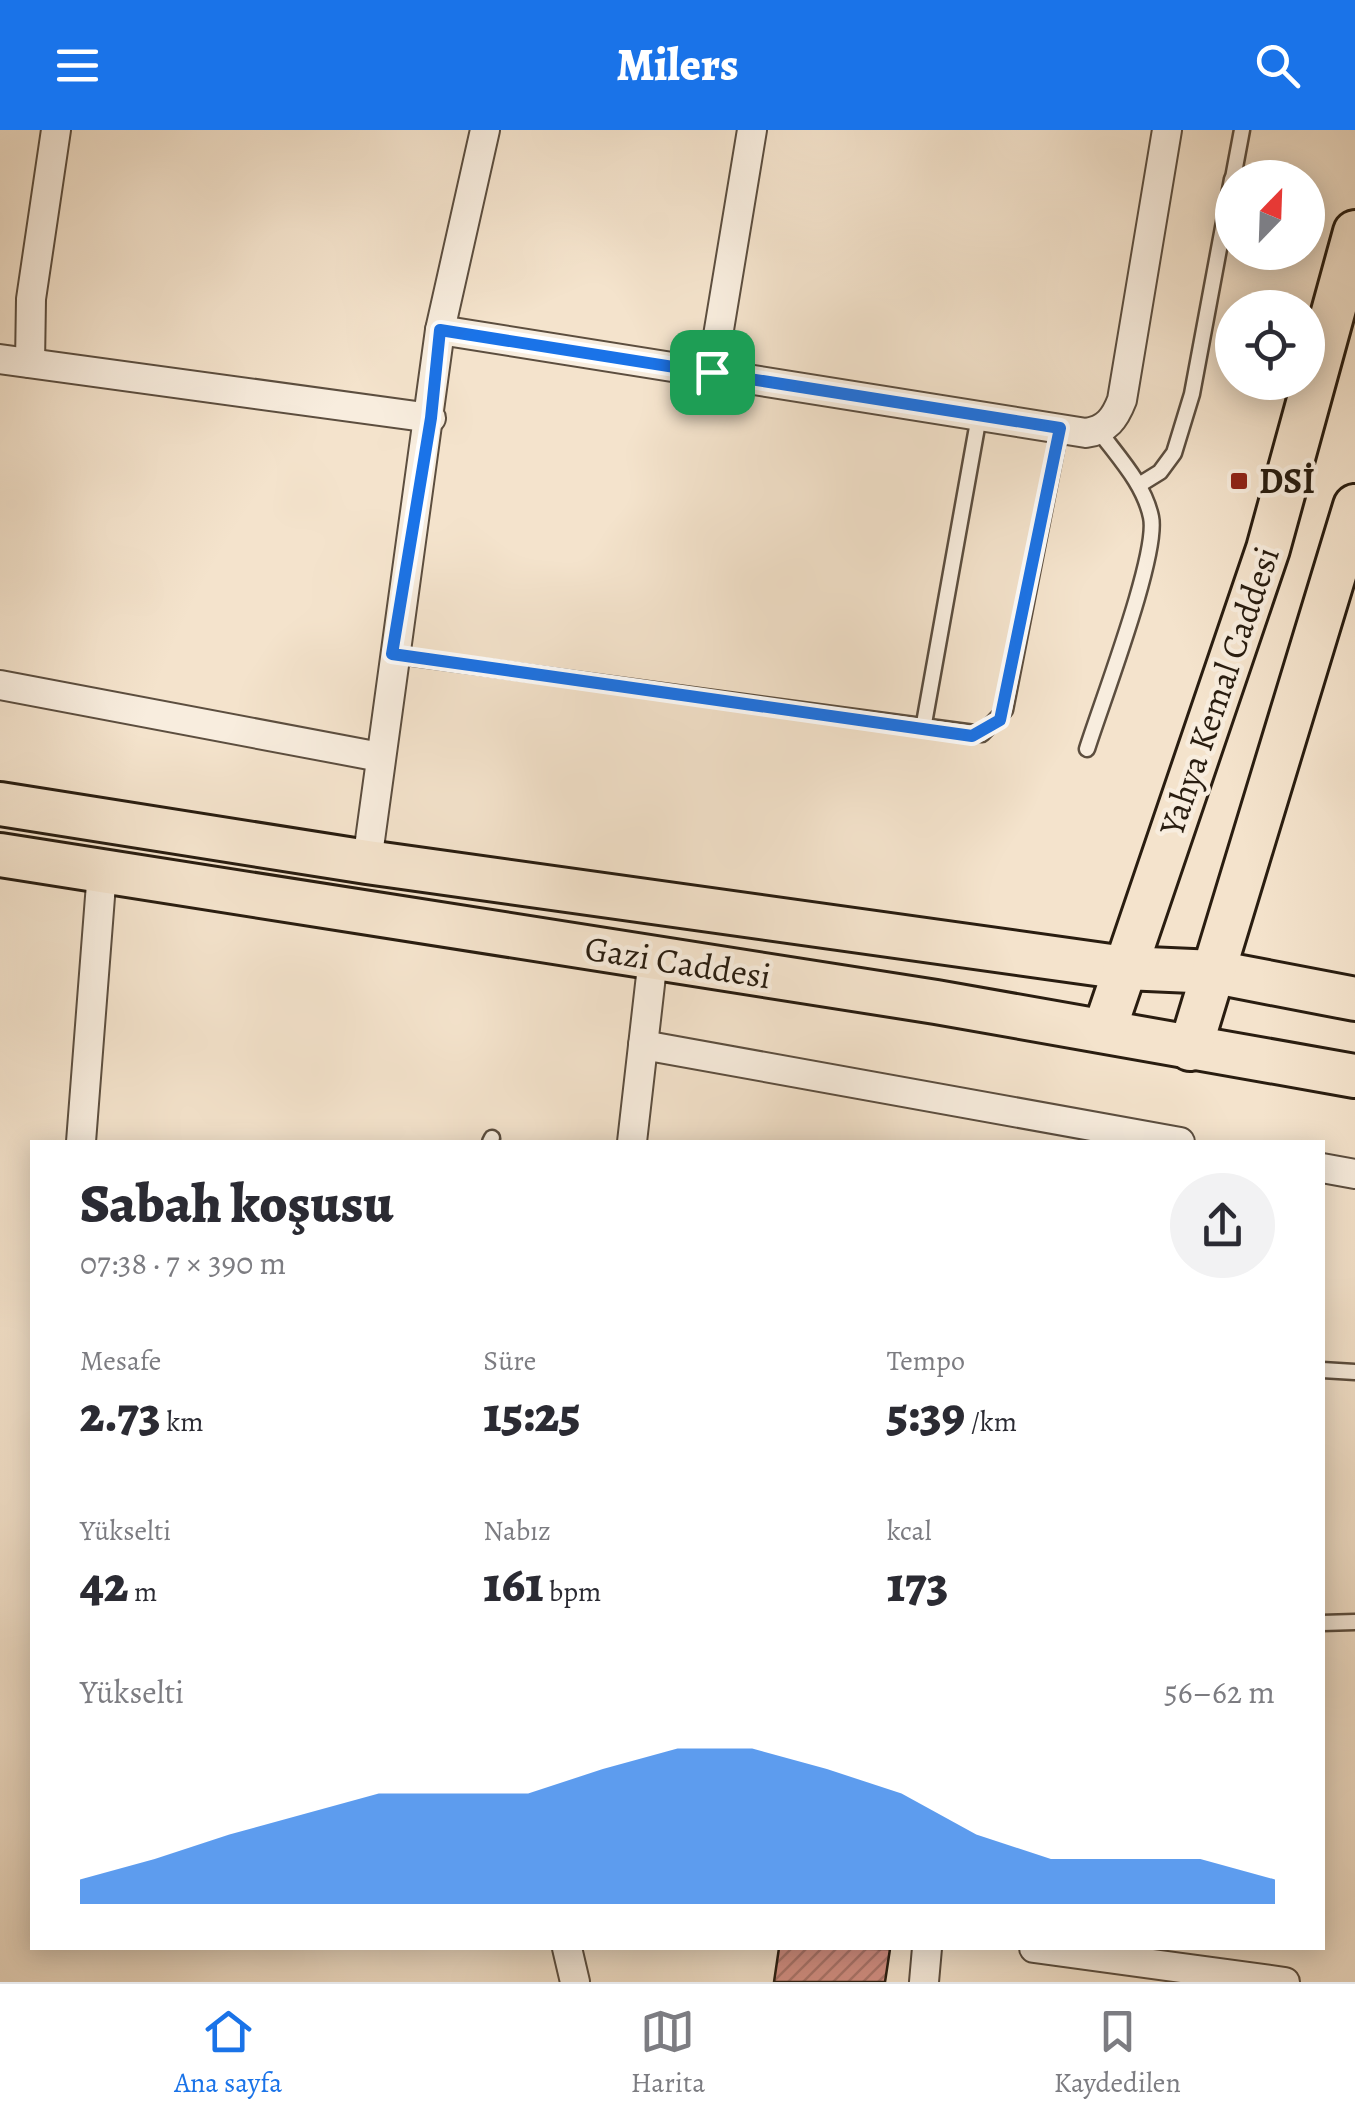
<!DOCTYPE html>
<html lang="tr">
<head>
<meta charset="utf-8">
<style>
  body { margin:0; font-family:Alegreya,serif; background:#f2f2f3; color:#2b2b33; height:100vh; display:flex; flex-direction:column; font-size:38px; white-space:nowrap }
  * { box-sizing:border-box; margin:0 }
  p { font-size:32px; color:#7c7c81 }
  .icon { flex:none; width:55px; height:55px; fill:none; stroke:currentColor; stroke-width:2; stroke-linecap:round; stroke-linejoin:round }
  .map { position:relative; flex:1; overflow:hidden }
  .side { position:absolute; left:30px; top:1010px; width:1295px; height:810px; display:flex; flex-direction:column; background:#fff; border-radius:0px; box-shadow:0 5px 25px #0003 }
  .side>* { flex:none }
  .needle { width:65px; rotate:23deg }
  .tools { position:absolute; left:1215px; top:30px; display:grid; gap:20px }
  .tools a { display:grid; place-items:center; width:110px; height:110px; border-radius:50%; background:#fff; box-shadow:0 5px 25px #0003; font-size:50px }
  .pin { position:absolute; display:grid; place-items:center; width:85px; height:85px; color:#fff; margin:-42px; border-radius:20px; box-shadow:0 5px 15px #0006 }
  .round { display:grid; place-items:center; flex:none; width:105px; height:105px; border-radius:52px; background:#f2f2f3 }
  .headline { display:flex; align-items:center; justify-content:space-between; height:170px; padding:0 50px }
  h1 { font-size:55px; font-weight:800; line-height:75px }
  .stats { display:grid; grid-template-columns:repeat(3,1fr); gap:15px; height:170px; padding:10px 50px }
  .stats div { display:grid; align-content:center }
  .stats b { font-size:50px; font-weight:800 }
  .stats small { font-size:28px; font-weight:400 }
  .stats p { font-size:28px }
  .chart { height:280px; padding:20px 50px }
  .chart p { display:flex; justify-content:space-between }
  .chart svg { width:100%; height:180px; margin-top:10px; fill:#1a73e8; opacity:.7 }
  header { display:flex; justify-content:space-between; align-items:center; height:130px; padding:0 50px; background:#1a73e8; color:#fff; font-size:45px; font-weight:800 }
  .menu { display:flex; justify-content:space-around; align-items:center; height:140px; border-top:2px solid #e1e1e2; background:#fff; font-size:28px; color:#7c7c81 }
  .menu a { display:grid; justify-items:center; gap:5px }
  .menu .on { color:#1a73e8 }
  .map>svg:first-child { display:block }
  .building { fill:url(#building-hatch); stroke:#291d10; stroke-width:2.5 }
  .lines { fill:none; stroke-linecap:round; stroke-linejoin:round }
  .service-casing { stroke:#5c4e3f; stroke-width:19 }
  .minor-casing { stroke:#5c4e3f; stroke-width:32 }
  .primary-casing { stroke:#291d10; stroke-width:48 }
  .service { stroke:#f8edde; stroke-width:14 }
  .minor { stroke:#f8edde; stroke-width:28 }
  .primary { stroke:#f4e3cc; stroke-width:42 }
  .route-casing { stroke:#fff; stroke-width:20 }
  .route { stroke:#1a73e8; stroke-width:12 }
  .poi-dot { fill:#8f2418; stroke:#f8edde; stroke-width:4 }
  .labels { text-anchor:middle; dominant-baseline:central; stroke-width:9; stroke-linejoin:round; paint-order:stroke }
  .poi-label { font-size:35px; font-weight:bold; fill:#291d10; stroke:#f8edde; text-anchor:start }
  .street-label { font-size:35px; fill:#291d10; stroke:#f8edde }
</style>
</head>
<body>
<header><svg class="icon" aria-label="menu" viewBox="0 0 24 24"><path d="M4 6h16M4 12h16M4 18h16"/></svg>Milers<svg class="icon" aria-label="search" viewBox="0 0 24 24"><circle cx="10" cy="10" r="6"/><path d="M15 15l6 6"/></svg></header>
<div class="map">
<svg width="1355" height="1852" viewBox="0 0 1355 1852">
  <defs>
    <pattern id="building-hatch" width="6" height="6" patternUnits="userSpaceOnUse" patternTransform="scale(2.5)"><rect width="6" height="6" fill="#d49084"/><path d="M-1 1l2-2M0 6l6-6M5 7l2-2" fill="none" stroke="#ac756b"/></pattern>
  </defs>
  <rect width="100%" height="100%" fill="#f4e3cc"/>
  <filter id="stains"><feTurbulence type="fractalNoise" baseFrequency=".002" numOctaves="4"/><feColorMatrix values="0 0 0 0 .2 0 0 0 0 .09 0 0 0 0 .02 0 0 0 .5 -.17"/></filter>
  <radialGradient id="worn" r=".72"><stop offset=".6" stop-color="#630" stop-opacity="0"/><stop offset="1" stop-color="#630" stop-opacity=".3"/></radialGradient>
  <path class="building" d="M779,1818L890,1819L885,1852H774Z"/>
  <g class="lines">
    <defs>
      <g id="service">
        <path d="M1233,48L1242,0"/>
        <path d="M1139,355L1160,342L1174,323L1192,264L1232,49"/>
        <path d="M393,525L982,604L1005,580L1060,299"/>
        <path d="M923,599L979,286"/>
        <path d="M1087,619C1101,574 1159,424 1151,387C1144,354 1119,328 1099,301"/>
        <path d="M490,1012L492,1008"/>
        <path d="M1322,1240L1355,1242"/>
        <path d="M1322,1493L1355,1492"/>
      </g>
      <g id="minor">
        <path d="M440,200L1086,303C1107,300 1115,288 1122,270L1167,0"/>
        <path d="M0,229L431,288"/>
        <path d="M30,233L31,169L56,0"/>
        <path d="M712,242L752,0"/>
        <path d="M0,555L380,627"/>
        <path d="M367,732L440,200L485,0"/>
        <path d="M643,915L1180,1012"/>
        <path d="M81,1012L102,741"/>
        <path d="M632,1012L653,828"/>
        <path d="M1322,1038L1355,1044"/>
        <path d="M567,1818L575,1852"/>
        <path d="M1034,1818L1285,1852"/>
        <path d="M924,1852L927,1818"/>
      </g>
      <g id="primary">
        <path d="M0,674L367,732L1125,838L1215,842L1355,869"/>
        <path d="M0,725L936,872L1355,946"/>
        <path d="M1104,901L1268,419L1355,102"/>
        <path d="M1190,919L1355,376"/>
      </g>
    </defs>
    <use href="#service" class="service-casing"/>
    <use href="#minor" class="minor-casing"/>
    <use href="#primary" class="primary-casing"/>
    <use href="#service" class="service"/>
    <use href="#minor" class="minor"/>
    <use href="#primary" class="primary"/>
  </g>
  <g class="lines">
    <defs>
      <path id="route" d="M440,200L1060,298L1000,590L972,606L392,524L431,288Z"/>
    </defs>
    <use href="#route" class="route-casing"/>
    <use href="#route" class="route"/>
  </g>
  <rect class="poi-dot" x="1229" y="341" width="20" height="20" rx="5"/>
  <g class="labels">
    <g class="poi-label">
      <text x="1259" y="351">DSİ</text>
    </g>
    <g class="street-label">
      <text transform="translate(1219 561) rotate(-71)">Yahya Kemal Caddesi</text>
      <text transform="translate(678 832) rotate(9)">Gazi Caddesi</text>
    </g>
  </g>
  <rect width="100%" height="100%" filter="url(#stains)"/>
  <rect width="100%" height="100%" fill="url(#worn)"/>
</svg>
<div class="tools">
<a><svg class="needle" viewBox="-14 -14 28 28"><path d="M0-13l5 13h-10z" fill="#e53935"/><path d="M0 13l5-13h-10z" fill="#7c7c81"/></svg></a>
<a><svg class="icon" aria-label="locate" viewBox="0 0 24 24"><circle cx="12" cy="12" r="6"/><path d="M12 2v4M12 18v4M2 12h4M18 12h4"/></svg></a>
</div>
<div class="pin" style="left:712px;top:242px;background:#1e9e55"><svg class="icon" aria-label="arrive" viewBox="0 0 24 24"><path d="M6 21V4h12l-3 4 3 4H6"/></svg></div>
<section class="side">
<div class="headline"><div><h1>Sabah koşusu</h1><p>07:38 · 7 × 390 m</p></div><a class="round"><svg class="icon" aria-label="share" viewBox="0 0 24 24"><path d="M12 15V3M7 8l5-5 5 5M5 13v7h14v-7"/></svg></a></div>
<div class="stats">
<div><p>Mesafe</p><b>2.73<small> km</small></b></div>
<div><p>Süre</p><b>15:25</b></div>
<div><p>Tempo</p><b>5:39<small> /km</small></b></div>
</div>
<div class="stats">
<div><p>Yükselti</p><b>42<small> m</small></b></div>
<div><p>Nabız</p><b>161<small> bpm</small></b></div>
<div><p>kcal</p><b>173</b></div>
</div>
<div class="chart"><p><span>Yükselti</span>56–62 m</p>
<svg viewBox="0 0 160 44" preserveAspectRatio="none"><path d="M0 44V38L10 33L20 27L30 22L40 17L50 17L60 17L70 11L80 6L90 6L100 11L110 17L120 27L130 33L140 33L150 33L160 38V44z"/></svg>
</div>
</section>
</div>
<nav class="menu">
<a class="on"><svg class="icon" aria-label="home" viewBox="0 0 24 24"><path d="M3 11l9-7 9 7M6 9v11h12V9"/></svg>Ana sayfa</a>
<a><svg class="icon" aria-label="map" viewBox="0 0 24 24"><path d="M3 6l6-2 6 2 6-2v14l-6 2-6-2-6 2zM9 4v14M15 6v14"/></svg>Harita</a>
<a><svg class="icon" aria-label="saved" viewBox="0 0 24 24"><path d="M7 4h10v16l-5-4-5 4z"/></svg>Kaydedilen</a>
</nav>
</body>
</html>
